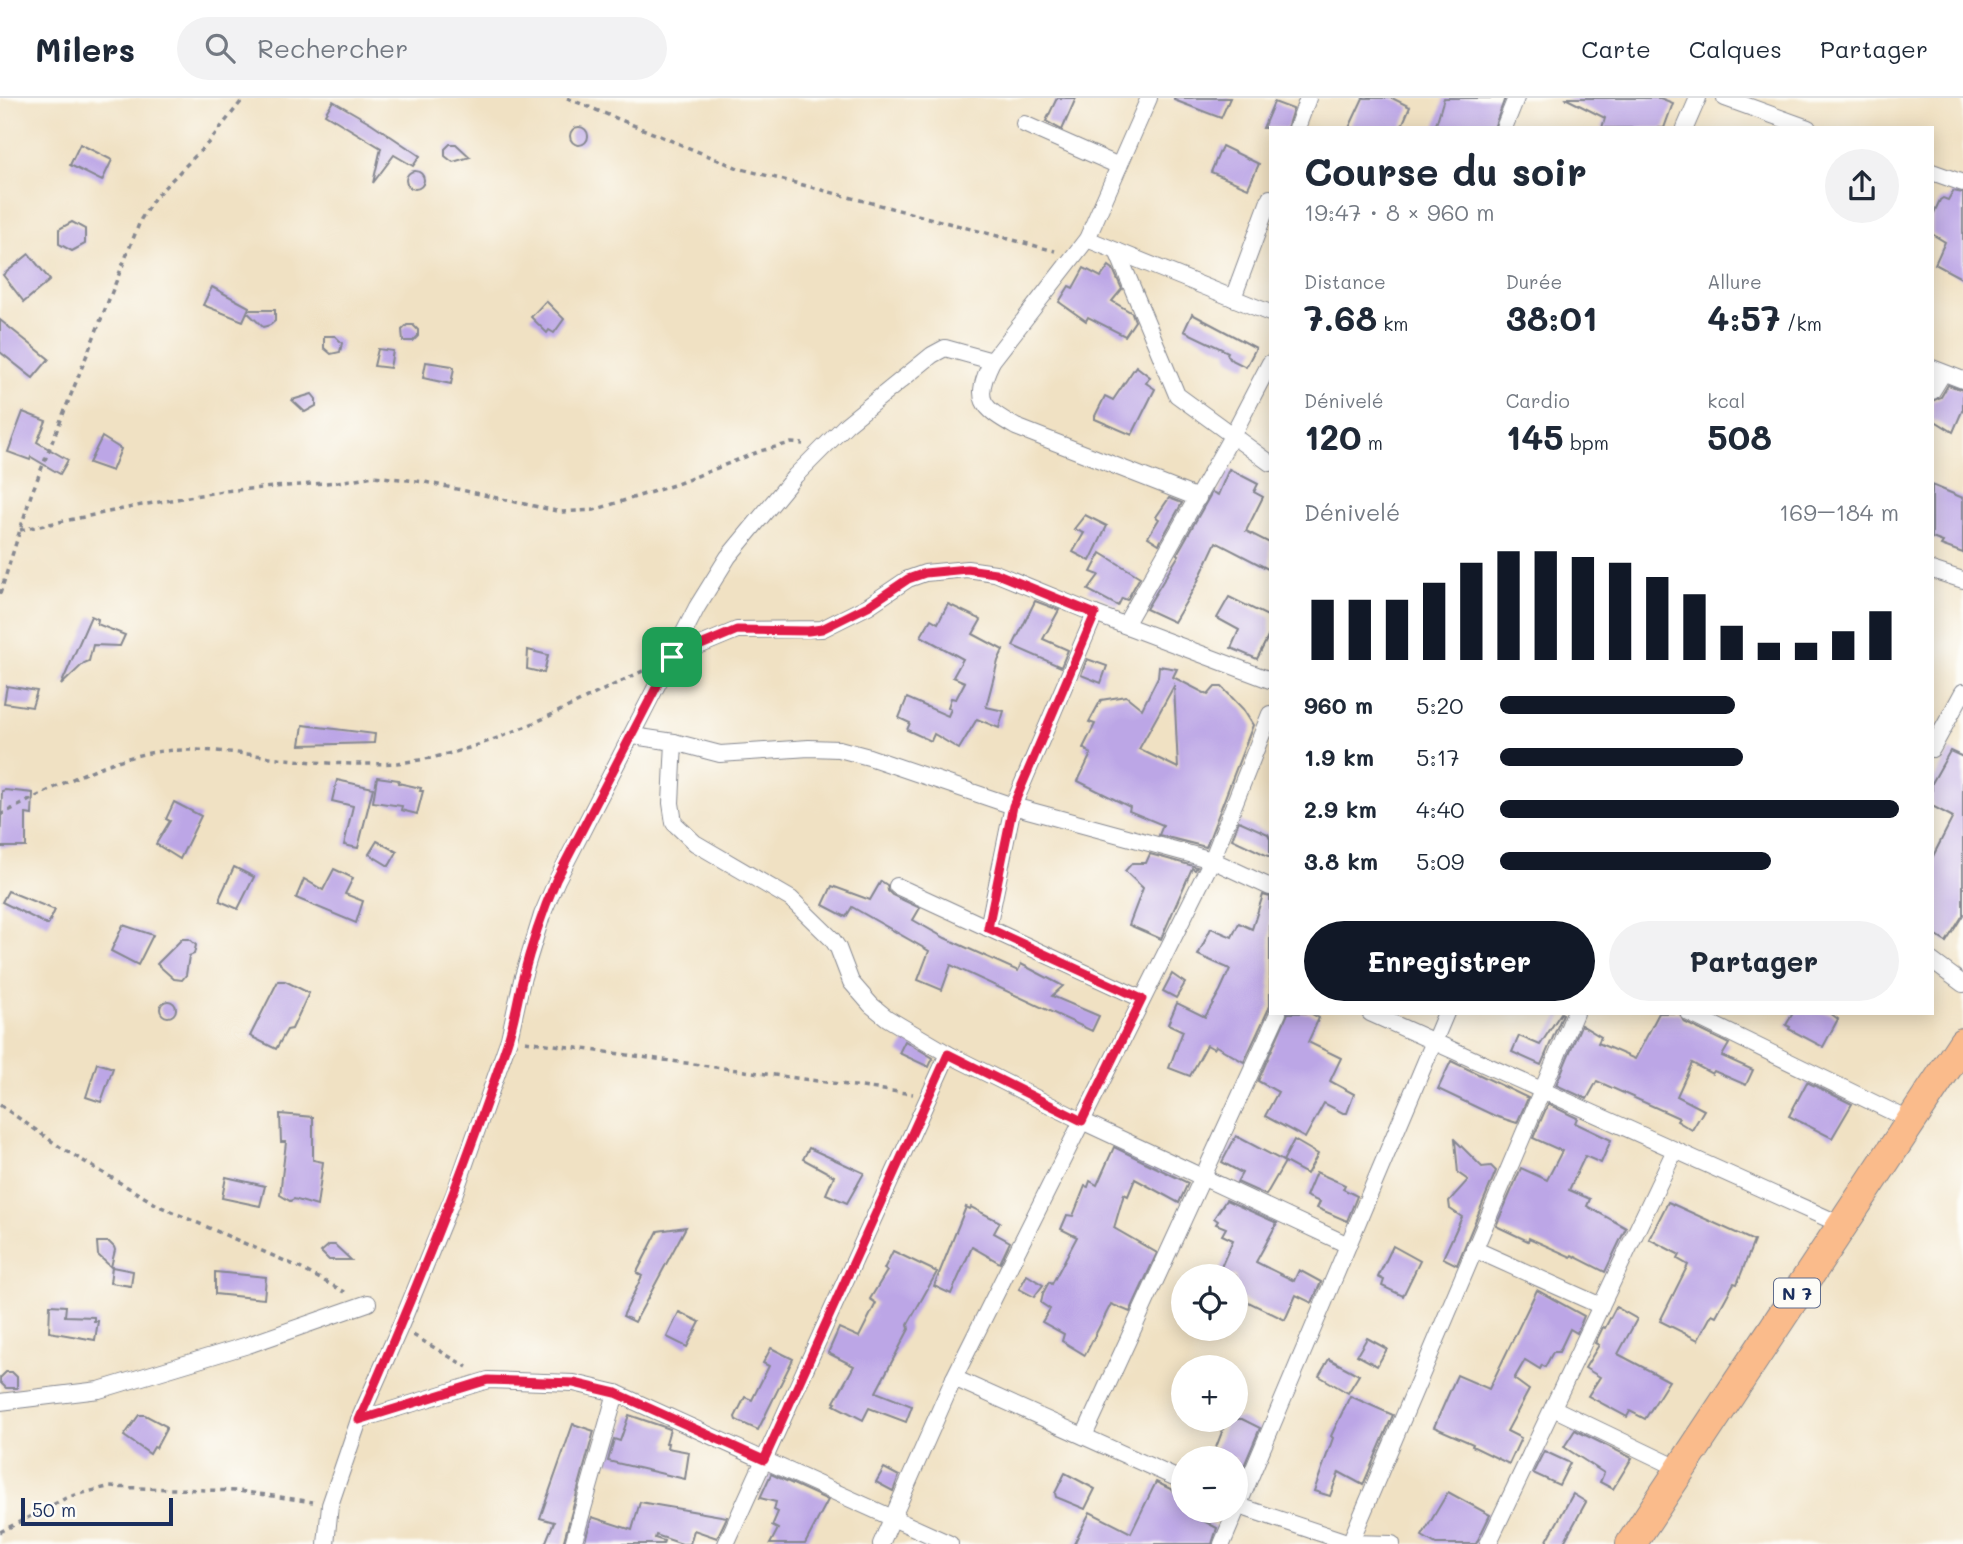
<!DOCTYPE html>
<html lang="fr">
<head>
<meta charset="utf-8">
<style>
  body { margin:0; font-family:Mali,sans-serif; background:#f2f2f3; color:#1f2937; height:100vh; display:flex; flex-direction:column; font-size:26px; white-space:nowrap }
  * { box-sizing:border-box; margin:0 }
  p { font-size:23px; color:#747a83 }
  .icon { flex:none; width:38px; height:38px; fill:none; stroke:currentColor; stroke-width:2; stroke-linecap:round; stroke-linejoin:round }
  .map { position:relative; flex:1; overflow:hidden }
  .side { position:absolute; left:1269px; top:28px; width:665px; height:889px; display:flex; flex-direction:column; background:#fff; border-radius:0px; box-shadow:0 4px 18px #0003 }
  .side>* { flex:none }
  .controls { position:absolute; left:1171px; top:1166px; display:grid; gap:14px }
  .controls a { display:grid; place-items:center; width:77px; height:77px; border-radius:50%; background:#fff; box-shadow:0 4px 18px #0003; font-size:35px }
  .scale { position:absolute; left:21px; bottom:18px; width:152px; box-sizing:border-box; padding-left:7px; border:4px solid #1b2f5e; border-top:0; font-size:19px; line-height:24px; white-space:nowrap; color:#1b2f5e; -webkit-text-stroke:5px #fdfcf7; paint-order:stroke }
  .pin { position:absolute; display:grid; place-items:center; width:60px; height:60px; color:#fff; margin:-30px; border-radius:14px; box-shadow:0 4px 10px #0006 }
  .round { display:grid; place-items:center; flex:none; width:74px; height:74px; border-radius:37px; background:#f2f2f3 }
  .head { display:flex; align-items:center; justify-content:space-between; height:119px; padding:0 35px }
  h1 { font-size:38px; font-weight:800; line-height:52px }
  .metrics { display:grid; grid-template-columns:repeat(3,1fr); gap:10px; height:119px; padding:7px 35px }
  .metrics div { display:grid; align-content:center }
  .metrics b { font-size:35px; font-weight:800 }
  .metrics small { font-size:19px; font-weight:400 }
  .metrics p { font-size:19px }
  .chart { height:196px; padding:14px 35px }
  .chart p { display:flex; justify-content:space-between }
  .chart svg { width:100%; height:126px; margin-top:7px; stroke:#111827; stroke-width:6 }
  .primary-button { display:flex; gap:14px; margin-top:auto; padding:14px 35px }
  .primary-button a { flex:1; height:80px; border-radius:42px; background:#111827; color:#fff; font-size:28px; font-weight:800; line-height:80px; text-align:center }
  .primary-button a+a { background:#f2f2f3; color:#1f2937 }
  ul { padding:0 35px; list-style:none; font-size:23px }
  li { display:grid; grid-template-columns:112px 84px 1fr; align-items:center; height:52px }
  li i { height:18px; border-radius:9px; background:#111827 }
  header { display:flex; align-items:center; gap:42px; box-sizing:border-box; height:98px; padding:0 35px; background:#fff; border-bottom:2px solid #e0e1e3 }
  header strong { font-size:33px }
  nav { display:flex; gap:38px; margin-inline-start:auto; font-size:24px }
  .search { width:490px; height:63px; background:#f2f2f3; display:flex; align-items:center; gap:18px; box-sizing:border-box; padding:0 24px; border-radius:38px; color:#747a83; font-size:26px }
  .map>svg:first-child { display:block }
  .building { fill:#bca6e6; fill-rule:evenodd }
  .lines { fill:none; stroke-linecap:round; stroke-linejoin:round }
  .street-casing { stroke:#868890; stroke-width:18 }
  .highway-casing { stroke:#868890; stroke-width:32 }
  .path { stroke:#868890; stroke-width:3.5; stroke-dasharray:5 5; stroke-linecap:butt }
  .street { stroke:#fff; stroke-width:16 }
  .highway { stroke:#fabb8b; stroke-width:30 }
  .route-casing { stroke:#fff; stroke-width:14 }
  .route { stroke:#e11d48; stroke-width:9 }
  .labels { text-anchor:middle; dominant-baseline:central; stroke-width:6; stroke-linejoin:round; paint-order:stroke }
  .shield { fill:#fdfcf7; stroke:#5f6c8c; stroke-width:2 }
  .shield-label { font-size:18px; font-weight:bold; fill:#1b2f5e }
</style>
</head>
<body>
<header>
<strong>Milers</strong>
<div class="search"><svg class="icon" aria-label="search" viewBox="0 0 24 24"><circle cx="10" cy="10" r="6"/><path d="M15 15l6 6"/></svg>Rechercher</div>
<nav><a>Carte</a><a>Calques</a><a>Partager</a></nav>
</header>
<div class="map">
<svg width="1963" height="1446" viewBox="0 0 1963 1446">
  <rect width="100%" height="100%" fill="#fdfcf7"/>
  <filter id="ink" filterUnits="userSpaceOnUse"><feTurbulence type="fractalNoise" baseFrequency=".0143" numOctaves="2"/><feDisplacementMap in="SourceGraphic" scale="14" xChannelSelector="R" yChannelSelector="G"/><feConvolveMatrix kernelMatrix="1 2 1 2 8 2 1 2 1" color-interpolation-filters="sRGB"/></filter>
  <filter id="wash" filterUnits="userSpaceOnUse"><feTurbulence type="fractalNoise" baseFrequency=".00686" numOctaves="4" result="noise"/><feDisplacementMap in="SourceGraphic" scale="28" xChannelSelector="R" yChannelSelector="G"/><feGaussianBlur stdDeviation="1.57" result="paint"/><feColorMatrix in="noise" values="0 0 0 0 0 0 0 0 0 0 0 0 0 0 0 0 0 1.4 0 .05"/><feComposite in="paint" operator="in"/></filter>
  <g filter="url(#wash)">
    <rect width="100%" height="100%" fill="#f0e1c3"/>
    <g id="blocks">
      <g class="building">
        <path d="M1057,0H1076L1062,32L1046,23Z"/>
        <path d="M1174,0H1230L1221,20L1174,2Z"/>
        <path d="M1363,0H1392L1410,9L1401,30H1349Z"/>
        <path d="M1444,0H1505L1494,30H1435Z"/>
        <path d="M1565,0H1660L1673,5L1664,30H1602L1605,20Z"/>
        <path d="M333,3L371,25L420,58L413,68L394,57L373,85L381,50L325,16Z"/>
        <path d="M1274,4L1293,11L1287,30H1263Z"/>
        <circle cx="579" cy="38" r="9"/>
        <path d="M80,46L112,62L102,83L70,67Z"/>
        <path d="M450,46H456L470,59L453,64L450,62L445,58V51Z"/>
        <path d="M1222,48L1259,66L1248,90L1211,74Z"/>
        <circle cx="415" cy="82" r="9"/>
        <path d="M1953,93L1963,95V181L1935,166L1945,144L1932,136V119L1940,102L1943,100L1948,102Z"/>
        <path d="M72,124L85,131V146L72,153L59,146V131Z"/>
        <path d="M29,156L50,182L24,204L3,177Z"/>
        <path d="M1109,168L1113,171L1122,191L1112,203L1132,215L1135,223L1125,238L1088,219L1086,223L1059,204L1069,188L1073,190L1084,170L1101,179Z"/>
        <path d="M212,189L249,209L248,212H275V223L270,227L263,229L247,214L243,223L203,207Z"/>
        <path d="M546,203L564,221L554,235L549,232L547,235L531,219Z"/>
        <path d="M1192,216L1256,250L1246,269L1230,261L1227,256L1228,254L1184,233Z"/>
        <path d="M0,222L49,261L33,280L0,254Z"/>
        <path d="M407,227H413L418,232V238L413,243H403L402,232Z"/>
        <path d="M324,238H335L342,245L340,254L331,256L324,250Z"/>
        <path d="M378,251L393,253L390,270L374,268Z"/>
        <path d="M426,264L452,268L454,270L451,286L423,280Z"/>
        <path d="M1136,268L1150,279L1146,285L1155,291L1132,337L1095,321V318L1105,298L1113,302Z"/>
        <path d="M1948,287L1963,292V311L1953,334L1932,321V303L1941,299Z"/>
        <path d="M312,296L316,301V308L305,314L292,302Z"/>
        <path d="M23,314L46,323L37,344L68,362L60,376L31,359L30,362L8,354Z"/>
        <path d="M102,339L121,351L112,373L89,365Z"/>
        <path d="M1229,371L1258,386L1254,394L1263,399L1246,433L1270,445V472L1216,444L1196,487L1174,524L1146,511L1179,457L1177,456L1212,394L1218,397Z"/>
        <path d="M1932,387L1963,400V455L1941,447L1943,444L1932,440Z"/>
        <path d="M1169,400L1182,405L1159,446L1148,439L1159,421L1156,419Z"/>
        <path d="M1085,417L1107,428L1090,463L1073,454L1084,435L1074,431Z"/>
        <path d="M1101,455L1140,479L1127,502L1122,500L1118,508L1088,492L1099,477L1091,474Z"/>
        <path d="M1229,499L1270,519V535L1257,561L1231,550L1239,532L1217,520Z"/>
        <path d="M1035,503L1059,512L1043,541L1068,552L1061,569L1013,548Z"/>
        <path d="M948,506L978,520L981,522L973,536L1003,552L998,563L986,609L1004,613L999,630L977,621L959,651L934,636L931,643L907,632L910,625L899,620L907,600L948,618L951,611L948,609L951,600L956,601L965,584L953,579L963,561L921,538L931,521L938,525Z"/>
        <path d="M91,518L98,521L97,526L125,537L120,548L93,547L89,563L84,565L61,587Z"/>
        <path d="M528,552L548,557L544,575L527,571Z"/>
        <path d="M1087,561L1107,568L1101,585L1081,577Z"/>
        <path d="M1159,568L1177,571L1173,579L1208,597L1215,589H1222L1243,611L1253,627L1206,749L1159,737L1163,727L1129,713L1130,709L1078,683L1091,656L1083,650L1095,626L1089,624L1101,602L1126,598L1142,611L1158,579ZM1174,588L1178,670L1139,651Z"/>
        <path d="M7,588L37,593L32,609L4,605Z"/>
        <path d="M303,627L375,636L374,645L300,647Z"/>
        <path d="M1950,653L1963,659V817L1946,844L1932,835V760L1953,719L1932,708V685Z"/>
        <path d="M377,679L399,682L398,685L421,690L420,693H423L417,716L401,712L402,708L373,704Z"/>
        <path d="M337,682L373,690L358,750L344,747L353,708L332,703Z"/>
        <path d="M5,692L33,695L32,717L26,716V749H0L2,693Z"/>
        <path d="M174,704L201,718L180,761L156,746L170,723L166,721Z"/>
        <path d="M1239,723L1268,736L1270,740V759L1232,741Z"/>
        <path d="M377,743L397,754L389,768L369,756Z"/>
        <path d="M1150,756L1197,769L1195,772L1192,770L1161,841L1129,827L1143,790L1125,773L1132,765H1146Z"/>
        <path d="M234,769L254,779L238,811L220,803V799Z"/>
        <path d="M334,771L353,780L345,796L363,803L356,825L296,800L304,781L323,792Z"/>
        <path d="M881,783L887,787L888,793L892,797L920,810L913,822L945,840L1018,873L1021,866L1063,888L1052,898L1099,918L1092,933L951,867L942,892L918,882L929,853L852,809L846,819L823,807L832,788L870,802Z"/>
        <path d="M8,793L55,812L48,827L2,804Z"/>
        <path d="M1263,797L1270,799V908L1244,964L1216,948L1214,951L1207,947L1190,978L1169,970L1183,933L1168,926L1177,905L1205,919L1220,893L1230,871L1198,857L1211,830L1232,839L1239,825L1252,831Z"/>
        <path d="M123,827L153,837L138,867L111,853Z"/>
        <path d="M182,841H189L196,847L194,856L189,858L186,877L182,882L174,881L157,866Z"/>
        <path d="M1172,876L1185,885L1176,900L1163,893Z"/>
        <path d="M278,883H285L309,895L292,931L287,932L276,951L250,938Z"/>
        <circle cx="168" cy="911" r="8"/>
        <path d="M1288,915H1310L1319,920L1308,944L1341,960L1330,983L1354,996L1347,1015H1343L1324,1005L1305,1040L1265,1018L1278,994L1258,983Z"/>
        <path d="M1561,915L1563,916L1541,967L1512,954L1519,938L1540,947Z"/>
        <path d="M1659,915H1679L1684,924L1729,946L1722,958L1753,972L1746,987L1714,973L1712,976L1692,965L1677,998L1704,1012L1692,1032L1677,1023L1679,1020L1597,983L1587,1001L1556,987L1581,927L1601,939L1598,945L1635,961Z"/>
        <path d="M1793,915H1830L1838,921L1823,949L1789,931L1790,929L1786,927Z"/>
        <path d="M905,943L933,960L929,969L899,955Z"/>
        <path d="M1451,963L1528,1000L1517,1025L1495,1018L1438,991Z"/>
        <path d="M97,965L113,970L101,1004L86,999Z"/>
        <path d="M1807,984L1852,1006L1832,1040L1789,1018Z"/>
        <path d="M1548,1006L1577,1020L1575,1025L1611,1042L1601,1065L1585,1058L1569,1092L1590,1101L1587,1108L1626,1130L1605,1174L1572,1157L1571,1159L1529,1140L1528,1143L1496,1128L1521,1070L1547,1082L1562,1053L1533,1040Z"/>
        <path d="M280,1016L313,1019V1062L323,1064L317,1108L294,1101L290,1103L280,1097L286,1044H281Z"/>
        <path d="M1236,1038L1285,1064L1266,1097L1237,1084L1242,1075L1222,1064Z"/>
        <path d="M1294,1042L1318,1056L1307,1076L1283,1063Z"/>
        <path d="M1455,1042L1482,1069L1491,1068L1496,1073L1457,1167L1443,1160L1462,1119L1450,1111L1449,1103L1468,1082L1458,1075Z"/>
        <path d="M1114,1049L1188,1085L1179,1105L1135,1081L1128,1098L1124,1096L1114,1130L1157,1155L1130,1214L1111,1206L1085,1257L1062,1243L1064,1236L1042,1224L1050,1211L1041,1205L1043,1195L1049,1184L1052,1186L1077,1139L1061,1131L1067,1117L1073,1118L1085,1088L1088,1089L1090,1083L1097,1087Z"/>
        <path d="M809,1050L864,1075L847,1105L826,1096L834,1078L803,1061Z"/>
        <path d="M1316,1074L1345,1087L1343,1091L1357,1098L1347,1123L1317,1110L1320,1104L1306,1098Z"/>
        <path d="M226,1079L265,1088L260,1108L222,1100Z"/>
        <path d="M1226,1102L1277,1125L1256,1164L1294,1183L1299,1172L1321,1184L1312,1205L1296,1197L1285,1222L1236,1198V1178H1217L1233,1142L1222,1137L1226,1130L1216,1126L1218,1123L1214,1120Z"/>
        <path d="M1668,1104L1754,1143L1737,1186L1734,1185L1716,1218L1712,1216L1698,1242L1660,1223L1688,1167L1678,1161L1680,1157L1649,1141Z"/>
        <path d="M966,1109L970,1111L971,1109L1000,1124L994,1135L1010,1144L1000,1165L972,1149L951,1196L934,1188Z"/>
        <path d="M686,1129L635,1224L623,1218L642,1178L637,1175L638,1172L658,1133Z"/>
        <path d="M97,1144H109L114,1149L115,1152L111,1169L98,1157Z"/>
        <path d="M329,1147H335L351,1162H329L321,1154Z"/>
        <path d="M1393,1148L1420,1163L1403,1198L1382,1188L1384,1182L1378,1179Z"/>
        <path d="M893,1153L937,1174L908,1226L909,1231L876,1294L912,1308L906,1324L869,1310L863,1322L834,1307L836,1305L834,1304L854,1268L828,1255L839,1230L859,1239L876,1205L870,1201L887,1173L884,1171Z"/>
        <path d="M112,1169L133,1173L131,1188L110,1185Z"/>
        <path d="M215,1174L266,1179L264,1201L215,1196Z"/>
        <path d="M1027,1177L1043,1187L1034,1199L1019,1191Z"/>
        <path d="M1537,1192L1584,1218L1577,1235L1570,1231L1559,1254H1553L1545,1269L1542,1267L1540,1271L1525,1262L1514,1281L1529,1292L1507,1333L1521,1340L1509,1366L1472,1348L1473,1346L1434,1329L1457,1277L1489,1291Z"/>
        <path d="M50,1207L66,1208L65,1218L94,1219V1223H98L95,1242L49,1234Z"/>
        <path d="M1616,1209L1637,1221L1618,1256L1669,1283L1645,1321L1630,1313L1627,1319L1588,1298L1600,1279L1585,1270L1599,1247L1595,1245L1603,1229L1605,1230Z"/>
        <path d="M679,1214L700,1224L687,1249L667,1239Z"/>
        <path d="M1367,1240L1387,1251L1377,1268L1357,1257Z"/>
        <path d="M771,1250L793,1261L758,1332L736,1322L735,1319L745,1299L752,1302L769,1268L763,1265Z"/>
        <path d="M1329,1261L1359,1277L1348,1295L1319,1278Z"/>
        <path d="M6,1274H12L17,1279V1290H6L0,1284V1280Z"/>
        <path d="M1350,1298L1393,1317L1363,1387L1339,1374L1330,1398L1314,1393L1333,1340L1331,1338Z"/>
        <path d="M139,1317H145L166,1328V1331L156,1350L154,1349L150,1356L124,1338Z"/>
        <path d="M629,1317L670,1331L666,1345H668L667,1350L689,1354L685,1381L608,1363L614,1341L620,1343Z"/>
        <path d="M1227,1321H1242L1260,1330L1236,1387V1360H1212Z"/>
        <path d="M573,1326L594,1333L563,1446H545L554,1424L540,1420Z"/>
        <path d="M1575,1332L1632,1360L1613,1391L1600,1384L1604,1375L1564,1349Z"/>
        <path d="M1544,1353L1570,1365L1559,1387L1533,1375Z"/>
        <path d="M884,1370L899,1378L893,1393L876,1384Z"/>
        <path d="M1065,1375L1095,1391L1085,1411L1056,1399L1055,1395Z"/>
        <path d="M771,1376L828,1402L805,1446H770L778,1431L772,1428L778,1414L774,1412L776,1404L760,1400Z"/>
        <path d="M1156,1384L1183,1397V1412H1197L1194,1418L1217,1430L1212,1446H1074L1090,1414L1131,1435Z"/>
        <path d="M1448,1394L1490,1417L1476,1446H1436L1422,1438Z"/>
        <path d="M1573,1396L1586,1404L1563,1446H1545Z"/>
        <path d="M640,1404L651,1406L727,1419L717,1440L694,1432L690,1446H682L656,1437L655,1440L664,1443L663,1446H584L592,1419L632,1432Z"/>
      </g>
    </g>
  </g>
  <g filter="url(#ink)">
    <use href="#blocks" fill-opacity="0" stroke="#868890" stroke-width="2"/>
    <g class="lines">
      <defs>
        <g id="street">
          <path d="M1149,0L1087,141L992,263C973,302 981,309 1016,329L1198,400"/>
          <path d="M1725,0L1808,30"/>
          <path d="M1024,26L1119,68"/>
          <path d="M1297,30L1308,0"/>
          <path d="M1504,30L1516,0"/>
          <path d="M1685,30L1698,0"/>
          <path d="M1932,74L1963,85"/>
          <path d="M1087,141L1270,215"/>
          <path d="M1117,153L1177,297L1270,365"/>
          <path d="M1233,200L1270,100"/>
          <path d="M1932,270L1963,282"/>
          <path d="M1932,293L1943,275"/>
          <path d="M1932,472L1963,482"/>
          <path d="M1125,527L1232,338L1270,265"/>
          <path d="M672,559L737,532L822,531L868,508L908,481L925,475L967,471L995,475L1095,516L1270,582"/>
          <path d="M633,638L674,644L720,656L809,650L839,651L869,659L1013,708L1212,762L1270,789"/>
          <path d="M674,644L671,705L674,725L695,745L791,801L832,841L838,850L851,884L871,907L887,920L948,956L1082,1023L1348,1147"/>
          <path d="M1932,651L1963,594"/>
          <path d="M897,788L1142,901"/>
          <path d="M988,830L1013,708L1095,516"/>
          <path d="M1932,863L1963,886"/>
          <path d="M1370,915L1842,1127"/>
          <path d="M1689,915L1911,1023"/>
          <path d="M1474,1151L1601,1208"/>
          <path d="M954,1280L1183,1383"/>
          <path d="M0,1304L99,1292L248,1247L368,1205"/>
          <path d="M1553,1310L1680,1371"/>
          <path d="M359,1322L488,1282L574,1285L616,1295L950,1446"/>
          <path d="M1084,1338L1278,915"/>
          <path d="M1236,1407L1350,1445L1392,1446"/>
          <path d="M1350,1445L1575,915"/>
          <path d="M326,1446L330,1407L359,1322L400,1229L454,1097L509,941L522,882L542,817L557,782L697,509L728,459L795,378L847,326L932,257L945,250L992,263"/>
          <path d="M573,1446L616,1295"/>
          <path d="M726,1446L948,956"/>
          <path d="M881,1446L954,1280L1212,762L1270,616"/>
          <path d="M1222,1446L1446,915"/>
          <path d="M1488,1446L1675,1052"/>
        </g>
        <path id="highway" d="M1631,1446L1963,945"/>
      </defs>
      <use href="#street" class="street-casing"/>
      <use href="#highway" class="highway-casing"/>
      <g class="path">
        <path d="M567,0L738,70L1055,153"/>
        <path d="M20,432L142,407L223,393L338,384L374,378L425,384L561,414L594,412L677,386L760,353L791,345L803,346"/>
        <path d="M0,496L31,397L141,121L155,99L209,44L244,0"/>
        <path d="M0,717C51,692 106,659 163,653C208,649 251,657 295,662C328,666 364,667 397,665C484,657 567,608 645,572"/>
        <path d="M525,943L913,996"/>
        <path d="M0,1007L60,1049L159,1108L294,1167L345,1194"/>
        <path d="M413,1237L467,1269"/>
        <path d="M0,1434L68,1399L107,1389L239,1393L313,1404"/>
      </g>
      <use href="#street" class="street"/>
      <use href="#highway" class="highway"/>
    </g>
  </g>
  <g class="lines" filter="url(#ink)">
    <defs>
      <path id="route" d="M967,471L995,475L1095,516L1013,708L988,830L1142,901L1082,1023L948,956L764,1362L616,1295L574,1285L488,1282L359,1322C414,1198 464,1074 507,945C514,925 517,904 522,883C531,848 542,815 556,782L672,559L737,532L808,533L822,531L868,508L908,481L925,475Z"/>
    </defs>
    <use href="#route" class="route-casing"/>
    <use href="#route" class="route"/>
  </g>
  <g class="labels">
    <rect class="shield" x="1774" y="1180.5" width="46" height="29" rx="5"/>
    <g class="shield-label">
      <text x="1797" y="1195">N 7</text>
    </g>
  </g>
</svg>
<div class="controls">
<a><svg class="icon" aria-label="locate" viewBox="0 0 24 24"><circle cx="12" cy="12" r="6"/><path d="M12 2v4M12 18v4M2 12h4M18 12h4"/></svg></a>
<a>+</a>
<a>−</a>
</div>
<div class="scale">50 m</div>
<div class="pin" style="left:672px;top:559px;background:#1e9e55"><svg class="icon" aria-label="arrive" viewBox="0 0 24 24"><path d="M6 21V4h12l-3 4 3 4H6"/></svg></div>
<section class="side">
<div class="head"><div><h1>Course du soir</h1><p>19:47 · 8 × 960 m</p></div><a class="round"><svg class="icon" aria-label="share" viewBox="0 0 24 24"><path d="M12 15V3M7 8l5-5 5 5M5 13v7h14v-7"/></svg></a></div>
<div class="metrics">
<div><p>Distance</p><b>7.68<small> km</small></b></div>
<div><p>Durée</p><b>38:01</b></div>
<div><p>Allure</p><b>4:57<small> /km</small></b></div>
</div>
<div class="metrics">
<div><p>Dénivelé</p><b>120<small> m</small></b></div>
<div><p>Cardio</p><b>145<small> bpm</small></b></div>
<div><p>kcal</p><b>508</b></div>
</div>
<div class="chart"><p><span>Dénivelé</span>169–184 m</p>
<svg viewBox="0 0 160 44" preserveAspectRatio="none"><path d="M5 44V23M15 44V23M25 44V23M35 44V17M45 44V10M55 44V6M65 44V6M75 44V8M85 44V10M95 44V15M105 44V21M115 44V32M125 44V38M135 44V38M145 44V34M155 44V27"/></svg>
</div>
<ul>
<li><b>960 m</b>5:20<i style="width:59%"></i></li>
<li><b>1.9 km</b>5:17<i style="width:61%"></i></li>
<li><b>2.9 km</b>4:40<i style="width:100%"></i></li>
<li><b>3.8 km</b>5:09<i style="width:68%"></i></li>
</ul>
<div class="primary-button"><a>Enregistrer</a><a>Partager</a></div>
</section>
</div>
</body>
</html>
